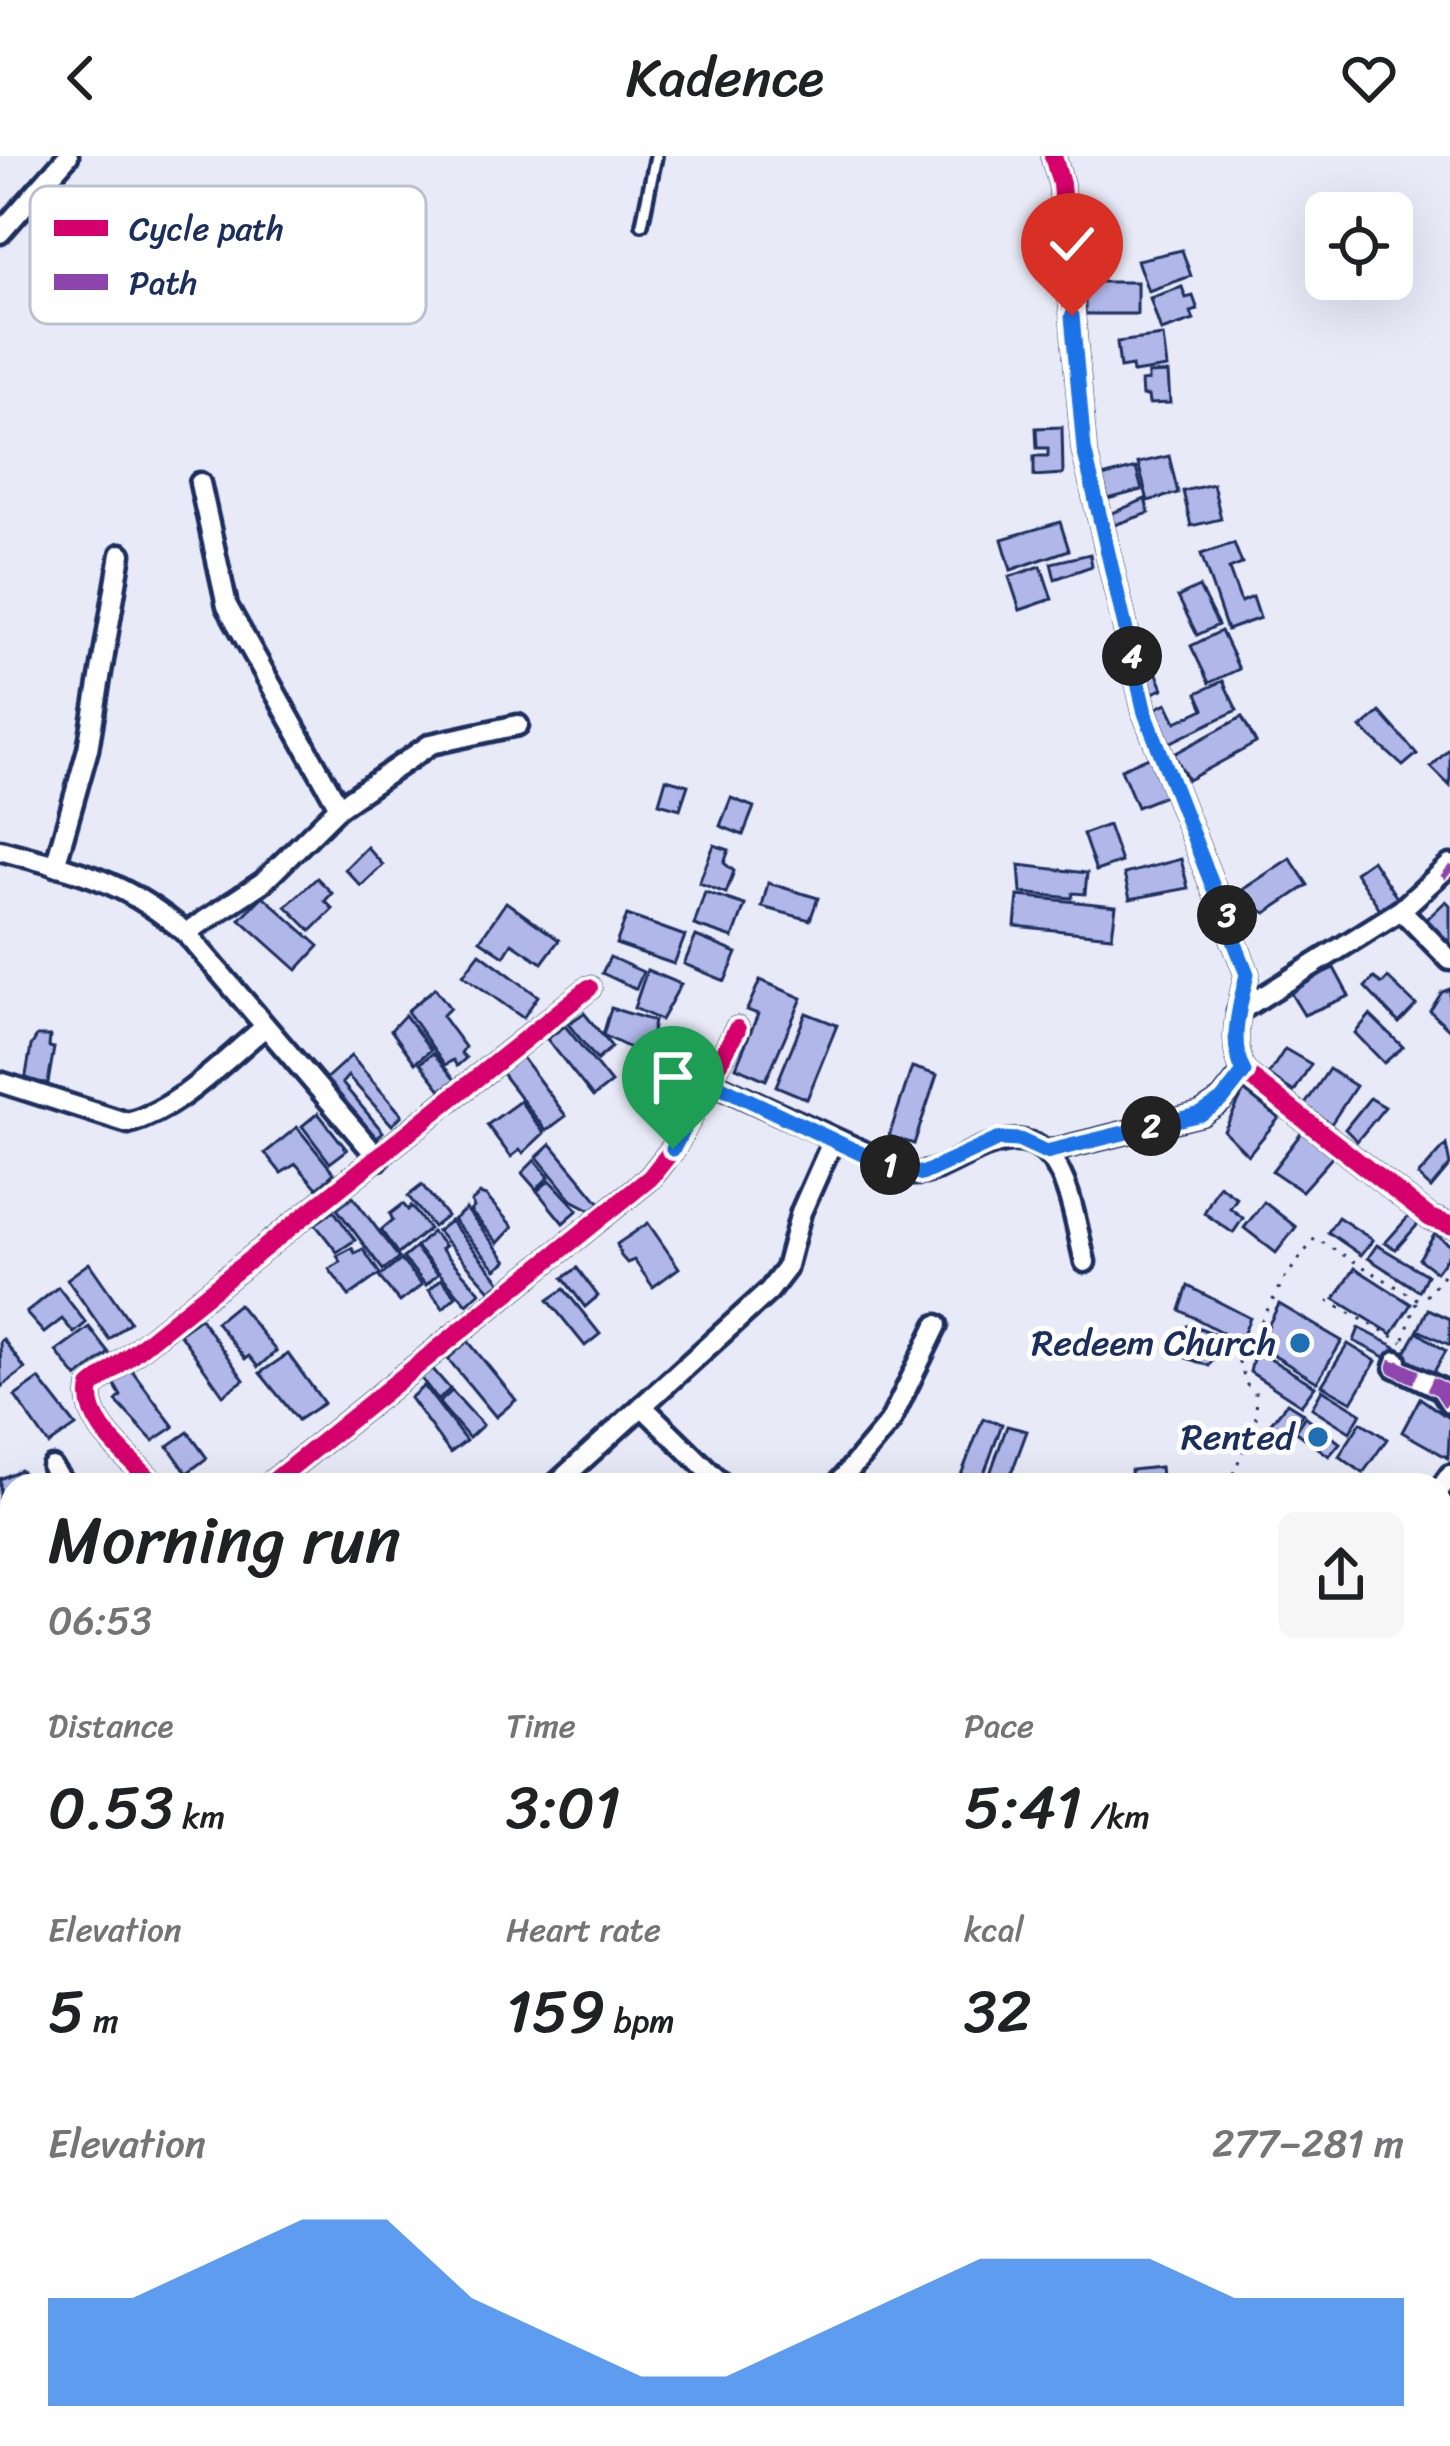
<!DOCTYPE html>
<html lang="en">
<head>
<meta charset="utf-8">
<style>
  body { margin:0; font-family:Sriracha,sans-serif; background:#f6f6f6; color:#202124; height:100vh; display:flex; flex-direction:column; font-size:45px; white-space:nowrap }
  * { box-sizing:border-box; margin:0 }
  p { font-size:39px; color:#757577 }
  .icon { flex:none; width:66px; height:66px; fill:none; stroke:currentColor; stroke-width:2; stroke-linecap:round; stroke-linejoin:round }
  .map { position:relative; flex:1; overflow:hidden }
  .sheet { position:absolute; left:0px; top:1317px; width:1452px; height:975px; display:flex; flex-direction:column; background:#fff; border-radius:36px 36px 0 0; box-shadow:0 12px 48px #0002 }
  .sheet>* { flex:none }
  .fabs { position:absolute; left:1305px; top:36px; display:grid; gap:24px }
  .fabs a { display:grid; place-items:center; width:108px; height:108px; border-radius:18px; background:#fff; box-shadow:0 12px 48px #0002; font-size:60px }
  .pin { position:absolute; display:grid; place-items:center; width:102px; height:102px; color:#fff; margin:-123px -51px; border-radius:50% 50% 50% 0; rotate:-45deg; box-shadow:0 0 12px #0007 }
  .pin .icon { rotate:45deg }
  .km { position:absolute; width:60px; height:60px; margin:-30px; border-radius:50%; background:#222; color:#fff; font-size:33px; line-height:60px; text-align:center }
  .round { display:grid; place-items:center; flex:none; width:126px; height:126px; border-radius:18px; background:#f6f6f6 }
  .summary { display:flex; align-items:center; justify-content:space-between; height:204px; padding:0 48px }
  h1 { font-size:66px; font-weight:600; line-height:90px }
  .metrics { display:grid; grid-template-columns:repeat(3,1fr); gap:18px; height:204px; padding:12px 48px }
  .metrics div { display:grid; align-content:center }
  .metrics b { font-size:60px; font-weight:600 }
  .metrics small { font-size:33px; font-weight:400 }
  .metrics p { font-size:33px }
  .chart { height:336px; padding:24px 48px }
  .chart p { display:flex; justify-content:space-between }
  .chart svg { width:100%; height:216px; margin-top:12px; fill:#1a73e8; opacity:.7 }
  header { display:flex; justify-content:space-between; align-items:center; height:156px; padding:0 48px; background:#fff; font-size:54px; font-weight:600 }
  .map>svg:first-child { display:block }
  .building { fill:#b1b8e9; stroke:#1b2f5e; stroke-width:3 }
  .lines { fill:none; stroke-linecap:round; stroke-linejoin:round }
  .lane-casing { stroke:#1b2f5e; stroke-width:18 }
  .street-casing { stroke:#1b2f5e; stroke-width:27 }
  .secondary-casing { stroke:#1b2f5e; stroke-width:33 }
  .path { stroke:#1b2f5e; stroke-width:3; stroke-dasharray:3 9; stroke-linecap:butt }
  .lane { stroke:#fff; stroke-width:9 }
  .street { stroke:#fff; stroke-width:18 }
  .secondary { stroke:#fff; stroke-width:24 }
  .quiet { stroke:#8e44ad; stroke-width:15; stroke-dasharray:30 15; stroke-linecap:butt }
  .cycleway-casing { stroke:#fff; stroke-width:26 }
  .cycleway { stroke:#d6006c; stroke-width:18 }
  .route-casing { stroke:#fff; stroke-width:24 }
  .route { stroke:#1a73e8; stroke-width:15 }
  .poi-dot { fill:#1f6fb2; stroke:#fff; stroke-width:4.5 }
  .labels { text-anchor:middle; dominant-baseline:central; stroke-width:10; stroke-linejoin:round; paint-order:stroke }
  .poi-label { font-size:36px; fill:#1b2f5e; stroke:#fff; text-anchor:end }
  .key { fill:#fff; stroke:#bbc1cf; stroke-width:3 }
  .key-label { font-size:33px; fill:#1b2f5e }
</style>
</head>
<body>
<header><svg class="icon" aria-label="back" viewBox="0 0 24 24"><path d="M15 5l-7 7 7 7"/></svg>Kadence<svg class="icon" aria-label="heart" viewBox="0 0 24 24"><path d="M12 20l-8-8c-3-5 5-10 8-4 3-6 11-1 8 4z"/></svg></header>
<div class="map">
<svg width="1450" height="2290" viewBox="0 0 1450 2290">
  <rect width="100%" height="100%" fill="#e8eaf8"/>
  <filter id="ink" filterUnits="userSpaceOnUse"><feTurbulence type="fractalNoise" baseFrequency=".00833" numOctaves="2"/><feDisplacementMap in="SourceGraphic" scale="24" xChannelSelector="R" yChannelSelector="G"/><feConvolveMatrix kernelMatrix="1 2 1 2 8 2 1 2 1" color-interpolation-filters="sRGB"/></filter>
  <g filter="url(#ink)">
    <g class="building">
      <path d="M1182,94L1191,120L1148,135L1137,104Z"/>
      <rect x="1085" y="126" width="52" height="32"/>
      <path d="M1182,131L1186,142L1193,140L1198,154L1191,156L1194,164L1161,175L1150,142Z"/>
      <path d="M1163,180L1167,212L1133,217L1132,210L1120,212L1117,186Z"/>
      <path d="M1168,217L1170,247L1149,248L1148,240H1142L1141,226L1148,225V218Z"/>
      <path d="M1062,271L1063,318L1034,320V300H1048V292H1037L1036,272Z"/>
      <path d="M1169,300L1178,337L1148,345L1138,307Z"/>
      <path d="M1136,312L1142,334L1108,343L1102,321Z"/>
      <path d="M1213,328L1221,363L1191,370L1183,335Z"/>
      <path d="M1145,343L1149,357L1114,369L1110,358Z"/>
      <path d="M1060,366L1069,394L1011,414L1002,383Z"/>
      <path d="M1234,387L1242,408L1229,413L1241,446L1253,441L1260,462L1227,474L1201,398Z"/>
      <path d="M1090,398L1092,410L1055,423L1051,407Z"/>
      <path d="M1041,410L1052,443L1020,454L1009,421Z"/>
      <path d="M1199,431L1218,469L1197,479L1178,441Z"/>
      <path d="M1221,475L1239,513L1209,527L1191,490Z"/>
      <path d="M1152,505L1163,533L1150,538L1140,510Z"/>
      <path d="M1223,525L1237,554L1163,590L1147,557L1167,547L1176,566L1204,553L1197,537Z"/>
      <path d="M1380,556L1417,598L1403,610L1361,572Z"/>
      <path d="M1242,561L1256,587L1188,624L1174,598Z"/>
      <path d="M1450,592V630L1431,611Z"/>
      <path d="M1151,600L1167,639L1137,651L1121,613Z"/>
      <path d="M666,623L688,629L680,653L659,647Z"/>
      <path d="M731,642L754,651L743,679L720,670Z"/>
      <path d="M1108,669L1121,706L1096,715L1083,678Z"/>
      <path d="M714,689L729,694L724,707L734,715L726,737L699,727Z"/>
      <path d="M367,691L383,709L361,730L345,713Z"/>
      <path d="M1290,702L1308,729L1266,757L1255,751L1247,756L1236,738Z"/>
      <path d="M1181,703L1188,732L1130,743L1124,718Z"/>
      <path d="M1372,704L1397,742L1380,753L1355,716Z"/>
      <path d="M1019,709L1087,717L1085,738L1073,737L1072,742L1021,737Z"/>
      <path d="M317,722L332,737L325,745L333,753L311,775L286,750Z"/>
      <path d="M768,727L818,742L810,764L762,751Z"/>
      <path d="M705,736L745,749L733,782L694,769Z"/>
      <path d="M263,740L319,790L297,814L240,763Z"/>
      <path d="M1018,740L1116,750L1112,780L1015,770Z"/>
      <path d="M1446,745L1450,749V790L1427,763Z"/>
      <path d="M506,746L559,784L542,807L512,787L504,800L480,784Z"/>
      <path d="M627,759L685,780L674,808L616,788Z"/>
      <path d="M696,780L737,797L725,825L684,808Z"/>
      <path d="M480,797L538,840L523,862L463,819Z"/>
      <path d="M610,801L643,816L636,833L602,817Z"/>
      <path d="M1334,812L1349,840L1304,859L1288,833Z"/>
      <path d="M647,814L681,828L661,864L634,852Z"/>
      <path d="M1374,822L1382,828L1388,822L1416,849L1399,867L1365,831Z"/>
      <path d="M760,824L802,842L766,924L736,911L758,858L747,854Z"/>
      <path d="M435,832L450,852L442,860L465,891L461,897L466,902L457,910L453,904L445,909L407,855Z"/>
      <path d="M1450,833V874L1430,855L1442,836Z"/>
      <path d="M611,852L654,865L650,888H645L642,898L603,879Z"/>
      <path d="M584,857L612,891L597,904L568,868Z"/>
      <path d="M806,857L837,869L807,943L776,930Z"/>
      <path d="M405,859L431,894L415,907L391,874Z"/>
      <path d="M1370,859L1403,891L1384,907L1355,877Z"/>
      <path d="M565,870L611,927L593,941L547,883Z"/>
      <path d="M37,880H50L49,891L54,892L48,927L25,925L31,890Z"/>
      <path d="M1285,893L1311,908L1294,936L1268,919Z"/>
      <path d="M433,897L455,924L441,934L420,907Z"/>
      <path d="M351,900L402,959L392,969L348,920L342,927L383,976L373,986L321,927Z"/>
      <path d="M521,900L566,960L546,975L501,916Z"/>
      <path d="M912,911L937,919L914,988L889,980Z"/>
      <path d="M1329,913L1356,930L1331,968L1304,950Z"/>
      <path d="M1244,935L1279,962L1248,999L1224,975Z"/>
      <path d="M1370,942L1385,951L1357,985L1345,973Z"/>
      <path d="M520,945L544,977L523,997L520,994L511,1001L487,969Z"/>
      <path d="M318,957L347,994L330,1007L302,970Z"/>
      <path d="M297,971L334,1017L317,1032L296,1008L281,1017L265,997Z"/>
      <path d="M1306,971L1335,998L1302,1035L1272,1015Z"/>
      <path d="M551,988L600,1047L591,1054L572,1044L537,1001Z"/>
      <path d="M1446,989L1450,1009L1431,1032L1418,1020Z"/>
      <path d="M535,1004L549,1021L536,1033L522,1017Z"/>
      <path d="M550,1024L578,1054L563,1067L537,1035Z"/>
      <path d="M422,1029L447,1060L433,1071L408,1040Z"/>
      <path d="M1219,1029L1237,1042L1230,1052L1243,1062L1233,1077L1204,1057Z"/>
      <path d="M480,1038L486,1040L513,1071L498,1087L470,1055L474,1051L471,1046Z"/>
      <path d="M353,1041L399,1102L383,1114L337,1053Z"/>
      <path d="M1264,1046L1296,1071L1276,1097L1244,1072Z"/>
      <path d="M403,1048L408,1054L411,1050L429,1073L398,1098L381,1074L393,1064L390,1058Z"/>
      <path d="M466,1053L507,1105L496,1113L453,1064Z"/>
      <path d="M334,1055L355,1084L337,1096L315,1068Z"/>
      <path d="M1410,1059L1420,1066L1396,1093L1385,1087Z"/>
      <path d="M1338,1061L1373,1084L1361,1099L1328,1076Z"/>
      <path d="M450,1065L501,1126L490,1134L437,1075Z"/>
      <path d="M648,1067L679,1112L653,1131L634,1104L627,1107L621,1100L617,1088Z"/>
      <path d="M432,1076L445,1090L441,1093L480,1136L467,1148L416,1091Z"/>
      <path d="M1435,1078L1450,1089V1097L1436,1116L1419,1103Z"/>
      <path d="M1377,1089L1427,1119L1419,1135L1368,1102Z"/>
      <path d="M352,1092L355,1097L363,1093L380,1118L349,1140L329,1113L341,1106L337,1100Z"/>
      <path d="M415,1092L438,1118L426,1129L403,1102Z"/>
      <path d="M401,1104L422,1129L400,1146L379,1121Z"/>
      <path d="M89,1107L130,1166L109,1183L67,1123Z"/>
      <path d="M577,1112L598,1140L585,1151L563,1122Z"/>
      <path d="M1355,1112L1411,1148L1392,1178L1335,1143Z"/>
      <path d="M441,1123L456,1140L443,1152L429,1134Z"/>
      <path d="M1188,1130L1250,1162L1240,1186L1180,1154Z"/>
      <path d="M58,1131L86,1167L74,1177L62,1163L44,1177L26,1157Z"/>
      <path d="M564,1133L600,1178L585,1190L548,1144Z"/>
      <path d="M238,1148L276,1195L258,1211L249,1200L245,1203L216,1166Z"/>
      <path d="M1279,1148L1342,1185L1317,1226L1258,1190Z"/>
      <path d="M1428,1153L1450,1163V1189L1418,1174Z"/>
      <path d="M200,1162L244,1224L223,1239L179,1177Z"/>
      <path d="M1192,1169L1225,1182L1209,1210L1181,1200L1187,1170Z"/>
      <path d="M89,1171L109,1197L77,1222L56,1195Z"/>
      <path d="M1359,1172L1400,1193L1393,1205L1354,1185Z"/>
      <path d="M1417,1176L1446,1195L1431,1221L1401,1204Z"/>
      <path d="M3,1183L25,1213L1,1231L0,1185Z"/>
      <path d="M468,1185L516,1244L496,1261L448,1203Z"/>
      <path d="M1348,1188L1376,1205L1352,1246L1322,1229Z"/>
      <path d="M1255,1194L1315,1230L1301,1249L1250,1216Z"/>
      <path d="M288,1198L324,1247L298,1264L260,1217Z"/>
      <path d="M431,1211L450,1233L438,1244L420,1221Z"/>
      <path d="M131,1213L174,1271L153,1285L116,1245L121,1240L114,1228Z"/>
      <path d="M39,1223L76,1270L49,1289L15,1240Z"/>
      <path d="M424,1230L466,1285L450,1297L410,1242Z"/>
      <path d="M1322,1233L1361,1257L1350,1276L1312,1252Z"/>
      <path d="M452,1235L483,1269L469,1282L439,1247Z"/>
      <path d="M1420,1242L1450,1263L1448,1302L1402,1276Z"/>
      <path d="M1287,1247L1303,1257L1279,1291L1261,1279Z"/>
      <path d="M1305,1260L1340,1287L1329,1300L1295,1275Z"/>
      <path d="M983,1263L1002,1268L980,1329H957Z"/>
      <path d="M1361,1266L1387,1283L1363,1317L1339,1300Z"/>
      <path d="M1007,1270L1027,1275L1007,1329H986Z"/>
      <path d="M188,1276L207,1302L187,1317L168,1290Z"/>
      <path d="M1160,1311L1162,1329H1132L1131,1314Z"/>
      <path d="M20,1314L38,1329H12V1371L8,1372L0,1353V1323Z"/>
      <path d="M0,1420L12,1423V1449L0,1456Z"/>
      <path d="M12,1466V1510L0,1517V1480Z"/>
      <path d="M1440,1819L1450,1833V1874L1440,1856Z"/>
      <path d="M1450,2064V2116L1440,2125V2073Z"/>
      <path d="M1036,2280H1086L1080,2290H1029Z"/>
      <path d="M1342,2280H1385L1375,2290H1332Z"/>
    </g>
    <g class="lines">
      <defs>
        <path id="lane" d="M642,68L656,0"/>
        <g id="street">
          <path d="M1053,0L1061,28L1084,293L1145,557L1247,818C1240,850 1228,887 1244,916L1430,1062L1450,1069"/>
          <path d="M0,77L68,0"/>
          <path d="M200,327L227,450L339,651"/>
          <path d="M0,694C79,716 121,722 186,777L379,1003"/>
          <path d="M55,710L88,593L121,398"/>
          <path d="M1401,754L1450,804"/>
          <path d="M186,777L263,726L339,651L431,588L518,569"/>
          <path d="M1238,856L1401,754L1450,709"/>
          <path d="M709,925L912,1018C933,1019 954,1005 973,996C1063,953 1069,1042 1085,1106"/>
          <path d="M0,926L128,967C181,952 223,905 265,871"/>
          <path d="M1046,996L1201,958L1222,944L1244,916"/>
          <path d="M1397,1205L1395,1211L1441,1233L1450,1247"/>
          <path d="M642,1250L723,1329"/>
          <path d="M52,1311L64,1329"/>
          <path d="M155,1329C132,1303 82,1268 91,1231L589,832"/>
          <path d="M269,1329L650,1022L673,993L737,873"/>
          <path d="M555,1329L769,1135L786,1113L801,1056L833,984"/>
          <path d="M837,1329L890,1266L937,1169"/>
          <path d="M1440,1333L1450,1319"/>
          <path d="M1440,1373L1450,1378"/>
          <path d="M1440,1461L1450,1467"/>
          <path d="M0,1588L12,1577"/>
          <path d="M1440,1598L1450,1605"/>
          <path d="M0,1684L12,1695"/>
          <path d="M0,1870L12,1846"/>
          <path d="M1440,2041L1450,2052"/>
          <path d="M1183,2280L1197,2290"/>
        </g>
        <g id="secondary">
          <path d="M1440,1685L1450,1676"/>
          <path d="M1440,1720L1450,1711"/>
          <path d="M529,2290L566,2280"/>
          <path d="M609,2290L630,2280"/>
        </g>
      </defs>
      <use href="#lane" class="lane-casing"/>
      <use href="#street" class="street-casing"/>
      <use href="#secondary" class="secondary-casing"/>
      <g class="path">
        <path d="M1328,1145L1403,1186"/>
        <path d="M1404,1183L1417,1143"/>
        <path d="M1228,1329L1256,1266L1255,1236L1247,1229L1239,1206L1285,1122L1315,1082L1417,1143L1427,1139L1450,1110"/>
        <path d="M1440,2194L1450,2190"/>
        <path d="M1323,2290L1331,2280"/>
      </g>
      <use href="#lane" class="lane"/>
      <use href="#street" class="street"/>
      <use href="#secondary" class="secondary"/>
      <g class="quiet">
        <path d="M1445,714L1450,718"/>
        <path d="M1397,1205L1395,1211L1441,1233L1450,1247"/>
        <path d="M1440,1373L1450,1378"/>
        <path d="M1440,1461L1450,1467"/>
      </g>
      <defs>
        <g id="cycleway">
          <path d="M1053,0L1061,28L1084,293L1145,557L1247,818C1240,850 1228,887 1244,916L1430,1062L1450,1069"/>
          <path d="M155,1329C132,1303 82,1268 91,1231L589,832"/>
          <path d="M269,1329L650,1022L673,993L737,873"/>
        </g>
      </defs>
      <use href="#cycleway" class="cycleway-casing"/>
      <use href="#cycleway" class="cycleway"/>
    </g>
  </g>
  <g class="lines" filter="url(#ink)">
    <defs>
      <path id="route" d="M673,993L709,925L862,998L922,1018L999,983L1020,984L1046,996L1201,958L1222,944L1244,916C1228,887 1240,850 1247,818L1145,557L1084,293L1072,160"/>
    </defs>
    <use href="#route" class="route-casing"/>
    <use href="#route" class="route"/>
  </g>
  <g class="poi-dot">
    <circle cx="1300" cy="1187" r="12"/>
    <circle cx="1318" cy="1281" r="12"/>
  </g>
  <g class="labels">
    <g class="poi-label">
      <text x="1276" y="1187">Redeem Church</text>
      <text x="1294" y="1281">Rented</text>
    </g>
  </g>
  <rect x="30" y="30" width="396" height="138" rx="18" class="key"/>
  <rect x="54" y="64" width="54" height="16" fill="#d6006c"/>
  <rect x="54" y="118" width="54" height="16" fill="#8e44ad"/>
  <g class="key-label">
    <text x="129" y="84">Cycle path</text>
    <text x="129" y="138">Path</text>
  </g>
</svg>
<div class="fabs">
<a><svg class="icon" aria-label="locate" viewBox="0 0 24 24"><circle cx="12" cy="12" r="6"/><path d="M12 2v4M12 18v4M2 12h4M18 12h4"/></svg></a>
</div>
<div class="pin" style="left:673px;top:993px;background:#1e9e55"><svg class="icon" aria-label="arrive" viewBox="0 0 24 24"><path d="M6 21V4h12l-3 4 3 4H6"/></svg></div>
<div class="pin" style="left:1072px;top:160px;background:#d93025"><svg class="icon" aria-label="check" viewBox="0 0 24 24"><path d="M5 12l5 5 9-10"/></svg></div>
<b class="km" style="left:890px;top:1009px">1</b>
<b class="km" style="left:1151px;top:970px">2</b>
<b class="km" style="left:1227px;top:759px">3</b>
<b class="km" style="left:1132px;top:500px">4</b>
<section class="sheet">
<div class="summary"><div><h1>Morning run</h1><p>06:53</p></div><a class="round"><svg class="icon" aria-label="share" viewBox="0 0 24 24"><path d="M12 15V3M7 8l5-5 5 5M5 13v7h14v-7"/></svg></a></div>
<div class="metrics">
<div><p>Distance</p><b>0.53<small> km</small></b></div>
<div><p>Time</p><b>3:01</b></div>
<div><p>Pace</p><b>5:41<small> /km</small></b></div>
</div>
<div class="metrics">
<div><p>Elevation</p><b>5<small> m</small></b></div>
<div><p>Heart rate</p><b>159<small> bpm</small></b></div>
<div><p>kcal</p><b>32</b></div>
</div>
<div class="chart"><p><span>Elevation</span>277–281 m</p>
<svg viewBox="0 0 160 44" preserveAspectRatio="none"><path d="M0 44V22L10 22L20 14L30 6L40 6L50 22L60 30L70 38L80 38L90 30L100 22L110 14L120 14L130 14L140 22L150 22L160 22V44z"/></svg>
</div>
</section>
</div>
</body>
</html>
